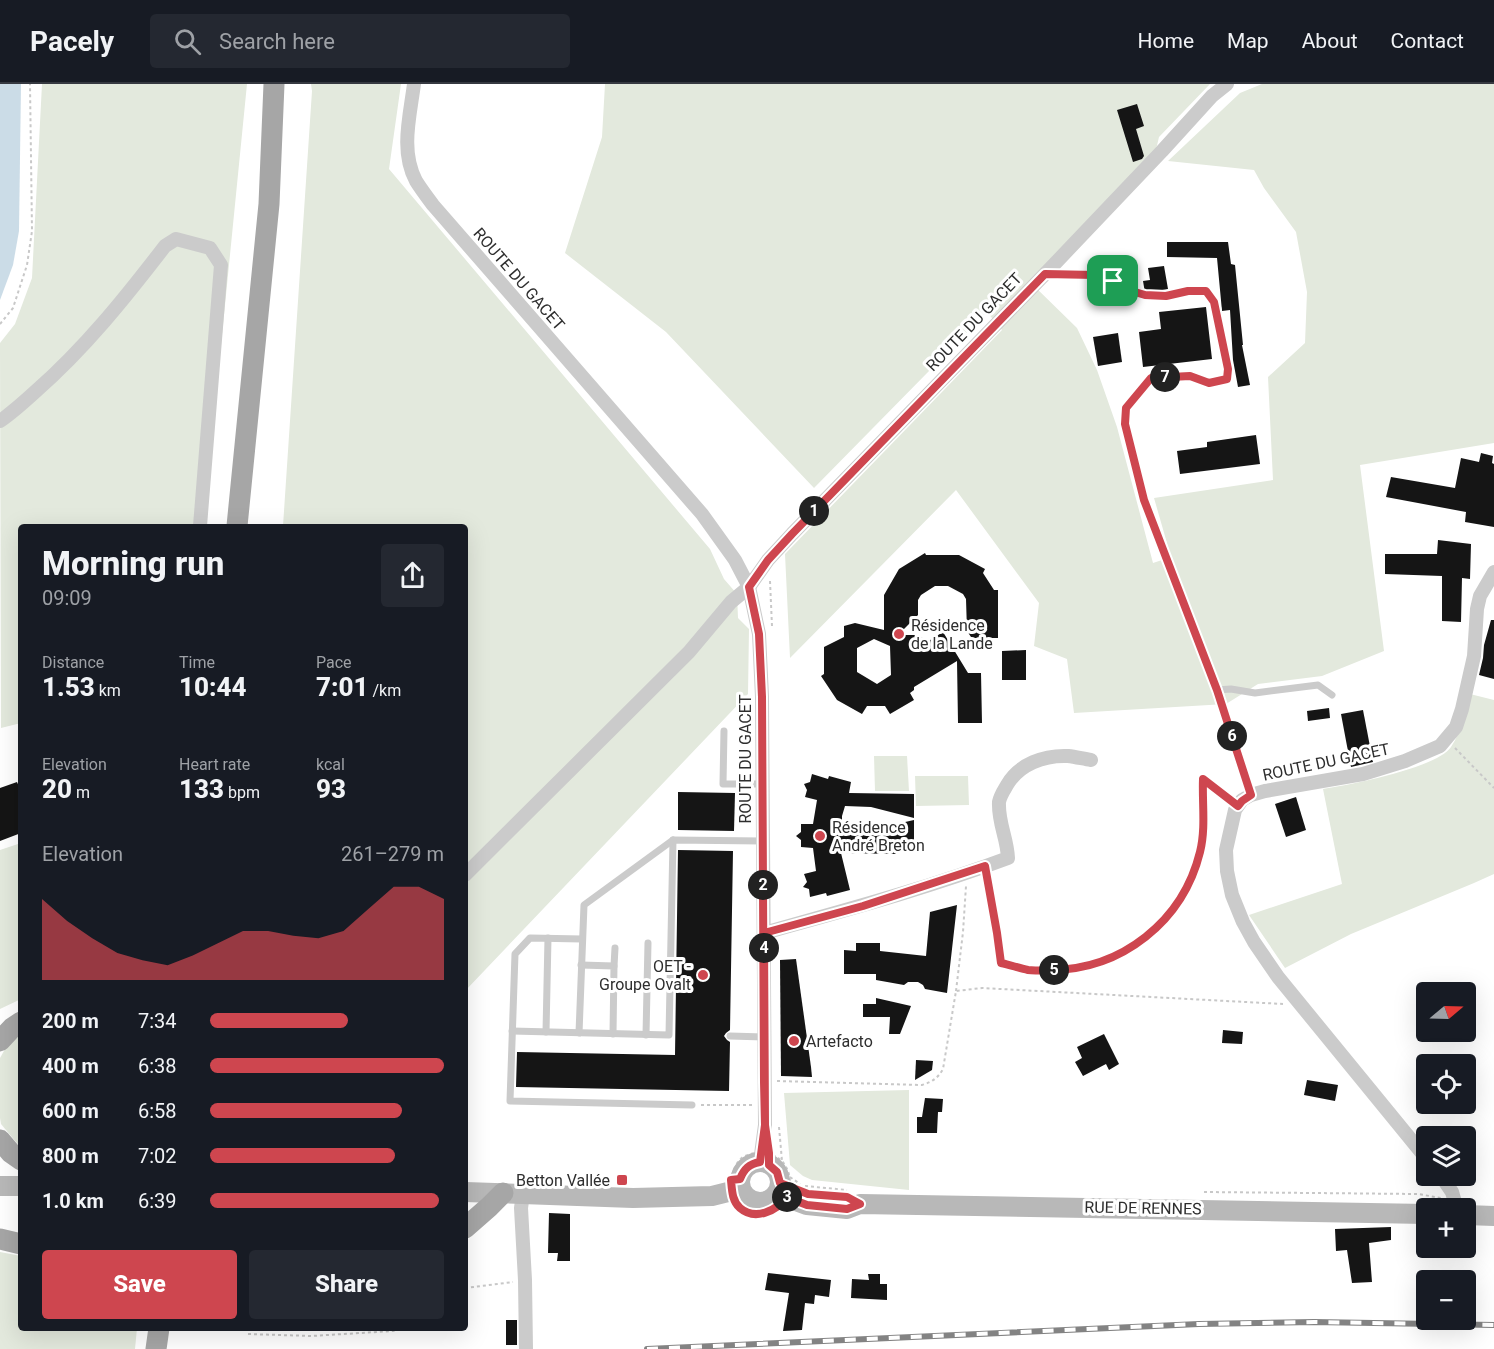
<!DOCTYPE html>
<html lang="en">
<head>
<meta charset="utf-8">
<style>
  body { margin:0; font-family:Roboto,sans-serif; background:#242831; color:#f1f3f6; height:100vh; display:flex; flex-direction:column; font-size:22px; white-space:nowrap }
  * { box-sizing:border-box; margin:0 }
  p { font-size:20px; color:#9ea1a6 }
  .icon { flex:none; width:33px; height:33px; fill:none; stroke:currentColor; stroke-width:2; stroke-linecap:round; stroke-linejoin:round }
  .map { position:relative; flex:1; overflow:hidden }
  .side { position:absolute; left:18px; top:440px; width:450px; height:807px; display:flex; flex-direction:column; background:#171b24; border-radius:6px; box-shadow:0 6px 24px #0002 }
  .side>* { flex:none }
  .needle { width:39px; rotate:71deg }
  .tools { position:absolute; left:1416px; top:898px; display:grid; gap:12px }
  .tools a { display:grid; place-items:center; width:60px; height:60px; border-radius:6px; background:#171b24; box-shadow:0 6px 24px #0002; font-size:30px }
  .pin { position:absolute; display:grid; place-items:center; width:51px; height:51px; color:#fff; margin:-26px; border-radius:12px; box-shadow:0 3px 9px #0006 }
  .km { position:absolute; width:30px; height:30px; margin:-15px; border-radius:50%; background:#222; color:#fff; font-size:16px; line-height:30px; text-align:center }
  .round { display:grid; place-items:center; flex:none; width:63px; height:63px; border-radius:6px; background:#242831 }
  .overview { display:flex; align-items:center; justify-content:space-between; height:102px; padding:0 24px }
  h1 { font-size:33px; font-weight:800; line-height:45px }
  .figures { display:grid; grid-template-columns:repeat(3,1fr); gap:9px; height:102px; padding:6px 24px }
  .figures div { display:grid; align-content:center }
  .figures b { font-size:26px; font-weight:800 }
  .figures small { font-size:16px; font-weight:400 }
  .figures p { font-size:16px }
  .chart { height:168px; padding:12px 24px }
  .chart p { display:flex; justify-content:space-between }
  .chart svg { width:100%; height:108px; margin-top:6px; fill:#ce464f; opacity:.7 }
  .cta { display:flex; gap:12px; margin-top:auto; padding:12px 24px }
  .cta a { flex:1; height:69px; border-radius:6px; background:#ce464f; color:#fff; font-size:24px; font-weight:800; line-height:69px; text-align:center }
  .cta a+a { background:#242831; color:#f1f3f6 }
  ul { padding:0 24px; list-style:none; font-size:20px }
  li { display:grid; grid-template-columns:96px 72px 1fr; align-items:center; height:45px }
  li i { height:15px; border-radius:8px; background:#ce464f }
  header { display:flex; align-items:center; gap:36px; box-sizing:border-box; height:84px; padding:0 30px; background:#171b24; border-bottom:2px solid #363941 }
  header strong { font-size:28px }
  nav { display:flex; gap:33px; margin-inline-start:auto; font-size:21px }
  .search { width:420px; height:54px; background:#242831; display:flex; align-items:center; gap:15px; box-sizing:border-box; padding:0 21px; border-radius:6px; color:#9ea1a6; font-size:22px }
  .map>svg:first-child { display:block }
  .green { fill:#e3e9dd }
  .water { fill:#cbdce7 }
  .building { fill:#151515; fill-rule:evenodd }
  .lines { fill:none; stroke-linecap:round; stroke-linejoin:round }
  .path { stroke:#c8c8c8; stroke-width:2; stroke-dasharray:3 3; stroke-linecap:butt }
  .lane { stroke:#cbcbcb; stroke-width:7 }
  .street { stroke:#cbcbcb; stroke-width:14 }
  .secondary { stroke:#b8b8b8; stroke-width:20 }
  .primary { stroke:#a6a6a6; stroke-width:21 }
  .rail-casing { stroke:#838383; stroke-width:6 }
  .rail { stroke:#fff; stroke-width:4; stroke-dasharray:11; stroke-linecap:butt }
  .route-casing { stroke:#fff; stroke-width:12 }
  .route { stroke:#ce464f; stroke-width:8 }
  .poi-dot { fill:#ce464f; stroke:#fff; stroke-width:2 }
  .labels { text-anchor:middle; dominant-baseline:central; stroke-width:6; stroke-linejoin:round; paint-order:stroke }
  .street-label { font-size:16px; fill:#2e2e2e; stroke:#fff }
  .poi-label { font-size:16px; fill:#2e2e2e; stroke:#fff; text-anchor:start }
</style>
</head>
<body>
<header>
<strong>Pacely</strong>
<div class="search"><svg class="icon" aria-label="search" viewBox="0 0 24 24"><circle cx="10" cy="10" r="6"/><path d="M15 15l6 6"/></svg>Search here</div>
<nav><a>Home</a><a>Map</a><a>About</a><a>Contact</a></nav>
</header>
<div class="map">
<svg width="1494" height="1265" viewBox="0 0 1494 1265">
  <rect width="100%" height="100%" fill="#fff"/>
  <g class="green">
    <path d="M42,0H247L203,442H21V639L1,644L0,259L15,240L32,194Z"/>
    <path d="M311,0H401L389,85L710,465L724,495L737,510L738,534L749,545L748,610L465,907V442H283L312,7Z"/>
    <path d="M605,0H1210L1159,53L1155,70L1031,199L1077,244L1097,286L1117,343L1153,479L1171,473L1154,414L1273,396L1268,293L1305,259L1307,208L1296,148L1264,104L1254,86L1168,77L1240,9L1262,0H1494V359L1360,381L1384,567L1322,592L1258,600L1226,620L1074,629L1067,575L1034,562L1039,519L956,406L790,574L785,470L1002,246L987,228L814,404L666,248L565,169L602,53Z"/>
    <path d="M1470,610L1494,616V790L1474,799L1351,850L1285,884L1249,831L1342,800L1323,705C1349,701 1437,684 1451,663C1461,648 1465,628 1470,610Z"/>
    <path d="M874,672H907L909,707H875Z"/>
    <path d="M915,692H968L969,721L916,722Z"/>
    <path d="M21,759V915L0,925V766Z"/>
    <path d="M21,949V1064L1,1040L0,1034V974L9,958Z"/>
    <path d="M909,1006V1106L812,1096L803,1092L790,1081L784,1009Z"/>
    <path d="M0,1168L21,1172V1244H137L135,1265H0Z"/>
  </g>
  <path class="water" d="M0,0H21L19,147L13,181L0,216Z"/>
  <g class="building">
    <path d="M1137,20L1144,42L1136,45L1144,72L1142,75L1133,78L1117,26Z"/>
    <path d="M1167,158H1228L1231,180L1235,181L1243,261H1242L1250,301L1238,303L1233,276L1230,226L1222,227L1217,174L1167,173Z"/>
    <path d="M1164,182L1168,205L1145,209L1143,197L1150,196L1148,184Z"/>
    <path d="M1206,223L1212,275L1143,283L1139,248L1161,245L1159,228Z"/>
    <path d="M1118,249L1122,278L1098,282L1093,253Z"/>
    <path d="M1256,351L1260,380L1180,390L1177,367L1207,363V358Z"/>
    <path d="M1481,369L1493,372L1492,379L1494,380V443L1465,438L1466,428L1386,413L1391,393L1455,404L1461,374L1479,378Z"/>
    <path d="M1438,456L1471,460L1470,495L1462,494L1461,538L1442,537V492L1385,490V470H1437Z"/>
    <path d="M925,469L926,471H959L985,485L983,489L994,506H998V554H973L971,553L967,547L966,515L963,510L948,502H935L921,511L918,516V531L898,551H919L927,558L943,548L968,589H981L982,639H958L957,577L914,603V606L910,609L914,616L890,630L885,622H867L862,630L837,616L821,592L824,590V563L844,553V542L855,539L884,546V511L899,485ZM874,555L890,562L891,591L877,600L857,588V564Z"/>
    <path d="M1491,536H1494V595L1479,591L1483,574L1484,561Z"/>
    <path d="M1026,566V596H1002V567Z"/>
    <path d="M1329,624L1330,634L1308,637L1307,627Z"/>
    <path d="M1363,626L1373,678L1351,683L1341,630Z"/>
    <path d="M812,690L828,695L829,692L851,698L849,709L914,710V734L871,723L845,722L842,732V745H874L914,736V756H896V770L841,769L850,806L827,812L826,809L810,813L809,805L803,803L807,798L804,790L816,787L813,764L801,763V756L796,752L801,748V740H813L817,716L805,713L807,706L804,700L810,698Z"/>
    <path d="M17,698L21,707V749L0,757V704Z"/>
    <path d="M678,708L735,709L734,747L678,746Z"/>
    <path d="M1296,713L1306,746L1286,753L1275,720Z"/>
    <path d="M678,766L733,767L730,946L726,949L724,952L727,956L730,958L729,1007L516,1003L517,968L675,971Z"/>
    <path d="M957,821L947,909L925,905L923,901L918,898H908L904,901L876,896V890H844V866L856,867V859H880V867L926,872L930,828Z"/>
    <path d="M796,875L811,983L812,993L781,992L780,876Z"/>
    <path d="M876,914L911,922L900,950H889L890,933H863V920H876Z"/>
    <path d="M1223,946L1243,948L1242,960L1222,959Z"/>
    <path d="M1104,950L1119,980L1109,986L1106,980L1083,992L1075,978L1082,974L1077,963Z"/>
    <path d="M916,976L933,977L932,986L915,996Z"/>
    <path d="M1307,996L1338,1001L1335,1017L1304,1011Z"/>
    <path d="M925,1014L943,1015L942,1028H938L937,1049H917V1033H922Z"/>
    <path d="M549,1129L570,1130V1177H557L558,1169H548Z"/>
    <path d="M1391,1143V1156L1369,1159L1372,1198L1352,1199L1347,1166L1336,1167L1335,1145Z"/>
    <path d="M768,1189L831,1196L829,1213L815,1211L814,1220L805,1219L802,1246L783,1247L789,1209L765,1206Z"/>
    <path d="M868,1190H880V1200H887V1216L851,1214L852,1195L869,1196Z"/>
    <rect x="506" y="1236" width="11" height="25"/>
  </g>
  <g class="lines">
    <g class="path">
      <path d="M1063,190L1094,191L1112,197L1125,205L1145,211L1166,212L1188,207H1206L1214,218L1228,286L1227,295L1209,299L1190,292L1151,294L1126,324L1125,340L1144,416L1214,598"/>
      <path d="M0,240L13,224L27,181L32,147L30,0"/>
      <path d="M770,497L772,542"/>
      <path d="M1455,664L1494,704"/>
      <path d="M987,796L997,849L1001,879C1010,881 1018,884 1028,886C1035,887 1043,886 1050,886C1122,886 1183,837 1200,768C1206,744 1202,719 1203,695L1226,713"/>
      <path d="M956,907L963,848L966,802"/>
      <path d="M777,997L922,1001C932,998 938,994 943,985L956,907L982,904L1283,920"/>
      <path d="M701,1021H752"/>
      <path d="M779,1043L782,1077"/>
      <path d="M761,1068C770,1069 780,1073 785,1081C804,1112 763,1146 740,1123C727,1111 729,1083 743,1073C749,1070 755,1069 761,1068Z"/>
      <path d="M790,1093L800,1100"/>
      <path d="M805,1102L847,1106"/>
      <path d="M1204,1108L1418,1110L1441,1114"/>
      <path d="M465,1204L513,1198"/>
      <path d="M248,1250L311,1252L393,1247L402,1244"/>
    </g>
    <g class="lane">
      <path d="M724,647L723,700H762"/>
      <path d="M1251,711L1217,606L1231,605L1255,609L1318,601L1332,611"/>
      <path d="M582,855L530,854L515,870L510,1017L692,1021"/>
      <path d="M581,881L614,882L613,950"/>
      <path d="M614,882L615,864"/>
      <path d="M512,947L669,951L673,756L762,757"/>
      <path d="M546,948L548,854"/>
      <path d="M579,949L584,821L673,756"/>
      <path d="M646,951L648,859"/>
      <path d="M730,952L764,953"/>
    </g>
    <g class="street">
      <path d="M414,0C410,32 400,67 416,97C421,105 427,113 433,121L702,430L735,476L749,503L759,550L762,613L765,1041L760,1078"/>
      <path d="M0,337C13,328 24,318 36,307C85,264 125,214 165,162L176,155L210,164L221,181L200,442"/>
      <path d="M465,791L689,568L731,518L749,503L768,476L792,450L1045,190L1162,67L1212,12L1227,0"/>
      <path d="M764,849C846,826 928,804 1008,774C1007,753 998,739 999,718C1000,712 1004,706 1007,701C1019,680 1044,671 1068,672C1076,673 1084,675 1091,676"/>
      <path d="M1426,1074L1278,893L1254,858L1243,838L1232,811L1227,787L1226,766L1235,726L1242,716L1251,711L1265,707L1363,690L1405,677L1440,662L1456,643L1462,625L1474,572L1477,525L1480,512L1494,488"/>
      <path d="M1441,1092L1452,1108L1457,1125"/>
      <path d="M523,1110L521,1124L525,1196L526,1265"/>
    </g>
    <g class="secondary">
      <circle cx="760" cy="1098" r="20"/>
      <path d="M0,1102H21"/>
      <path d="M465,1108L633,1114L712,1112L732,1107H741"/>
      <path d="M777,1110L807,1121L847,1125L860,1120L1426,1130"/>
      <path d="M1466,1131L1494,1132"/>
    </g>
    <g class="primary">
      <path d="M237,442L269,120L274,0"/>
      <path d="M0,957L12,944L21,938"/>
      <path d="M0,1056L11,1069L21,1076"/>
      <path d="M465,1144L489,1123L503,1109"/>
      <path d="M0,1155L21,1160"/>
      <path d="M156,1265L159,1244"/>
    </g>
    <defs>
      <path id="rail" d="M647,1265L1199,1240L1314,1238L1494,1241"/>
    </defs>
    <use href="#rail" class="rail-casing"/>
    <use href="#rail" class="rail"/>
  </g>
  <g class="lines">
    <defs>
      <path id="route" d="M1113,197L1095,191L1045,190L792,450L768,476L749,503L759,550L762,613L764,998L765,1041L760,1078C749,1080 744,1085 740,1095L731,1096C732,1106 732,1117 740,1124C755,1137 777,1127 786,1113L807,1121L847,1125L860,1120L847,1113L808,1110L780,1099L777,1088L769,1081V1069L765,1041L764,849L863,822L985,782L997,849L1001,879C1010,881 1019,884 1028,886C1035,887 1043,886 1050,886C1122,886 1183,837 1200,768C1206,744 1202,719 1203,695L1238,722L1242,717L1251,711L1217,606L1144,416L1125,340L1126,324L1151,294L1190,292L1209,299L1227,295L1228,285L1214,218L1206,207H1188L1166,212L1145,211L1125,205L1113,197"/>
    </defs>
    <use href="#route" class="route-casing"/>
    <use href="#route" class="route"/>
  </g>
  <g class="poi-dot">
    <circle cx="899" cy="550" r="6"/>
    <circle cx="820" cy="752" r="6"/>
    <circle cx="703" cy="891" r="6"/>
    <circle cx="794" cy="957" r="6"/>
    <rect x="616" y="1090" width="12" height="12" rx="3"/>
  </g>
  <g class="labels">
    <g class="street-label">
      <text transform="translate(519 195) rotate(49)">ROUTE DU GACET</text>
      <text transform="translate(974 238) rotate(-46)">ROUTE DU GACET</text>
      <text transform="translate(745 675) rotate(-90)">ROUTE DU GACET</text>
      <text transform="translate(1326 678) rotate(-12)">ROUTE DU GACET</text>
      <text transform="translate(1143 1124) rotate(1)">RUE DE RENNES</text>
    </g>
    <g class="poi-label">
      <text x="911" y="541">Résidence<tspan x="911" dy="18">de la Lande</tspan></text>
      <text x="832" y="743">Résidence<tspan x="832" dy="18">André Breton</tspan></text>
      <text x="691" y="882" text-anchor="end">OET -<tspan x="691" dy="18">Groupe Ovalt</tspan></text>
      <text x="806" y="957">Artefacto</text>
      <text x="610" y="1096" text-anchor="end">Betton Vallée</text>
    </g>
  </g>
</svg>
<div class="tools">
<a><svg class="needle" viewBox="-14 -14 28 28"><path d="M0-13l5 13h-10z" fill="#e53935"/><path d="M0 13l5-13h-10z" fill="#9ea1a6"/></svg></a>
<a><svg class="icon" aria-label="locate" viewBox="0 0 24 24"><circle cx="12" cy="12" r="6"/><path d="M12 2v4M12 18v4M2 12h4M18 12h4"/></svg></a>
<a><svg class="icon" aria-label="layers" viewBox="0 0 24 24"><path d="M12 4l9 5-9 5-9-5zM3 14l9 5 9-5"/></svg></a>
<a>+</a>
<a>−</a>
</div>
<div class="pin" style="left:1113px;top:197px;background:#1e9e55"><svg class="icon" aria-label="arrive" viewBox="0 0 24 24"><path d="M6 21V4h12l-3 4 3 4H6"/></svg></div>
<b class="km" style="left:814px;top:427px">1</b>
<b class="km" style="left:763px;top:801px">2</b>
<b class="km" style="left:787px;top:1113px">3</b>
<b class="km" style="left:764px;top:864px">4</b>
<b class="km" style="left:1054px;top:886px">5</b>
<b class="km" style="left:1232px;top:652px">6</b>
<b class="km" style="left:1165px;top:293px">7</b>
<section class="side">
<div class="overview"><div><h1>Morning run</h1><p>09:09</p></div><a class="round"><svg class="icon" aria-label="share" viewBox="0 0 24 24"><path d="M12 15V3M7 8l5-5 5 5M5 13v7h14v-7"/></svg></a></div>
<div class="figures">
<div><p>Distance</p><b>1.53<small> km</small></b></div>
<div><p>Time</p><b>10:44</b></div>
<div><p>Pace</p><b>7:01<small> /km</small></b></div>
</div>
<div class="figures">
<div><p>Elevation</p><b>20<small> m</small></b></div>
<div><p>Heart rate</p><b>133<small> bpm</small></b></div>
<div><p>kcal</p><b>93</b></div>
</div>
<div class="chart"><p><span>Elevation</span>261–279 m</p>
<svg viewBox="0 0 160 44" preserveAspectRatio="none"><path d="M0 44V11L10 20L20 27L30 33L40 36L50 38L60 34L70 29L80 24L90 24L100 26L110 27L120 24L130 15L140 6L150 6L160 11V44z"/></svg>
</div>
<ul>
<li><b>200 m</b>7:34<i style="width:59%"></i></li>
<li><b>400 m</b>6:38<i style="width:100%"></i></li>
<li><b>600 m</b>6:58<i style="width:82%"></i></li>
<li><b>800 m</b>7:02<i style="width:79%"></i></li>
<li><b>1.0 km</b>6:39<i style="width:98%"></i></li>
</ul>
<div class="cta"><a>Save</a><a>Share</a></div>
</section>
</div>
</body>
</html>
